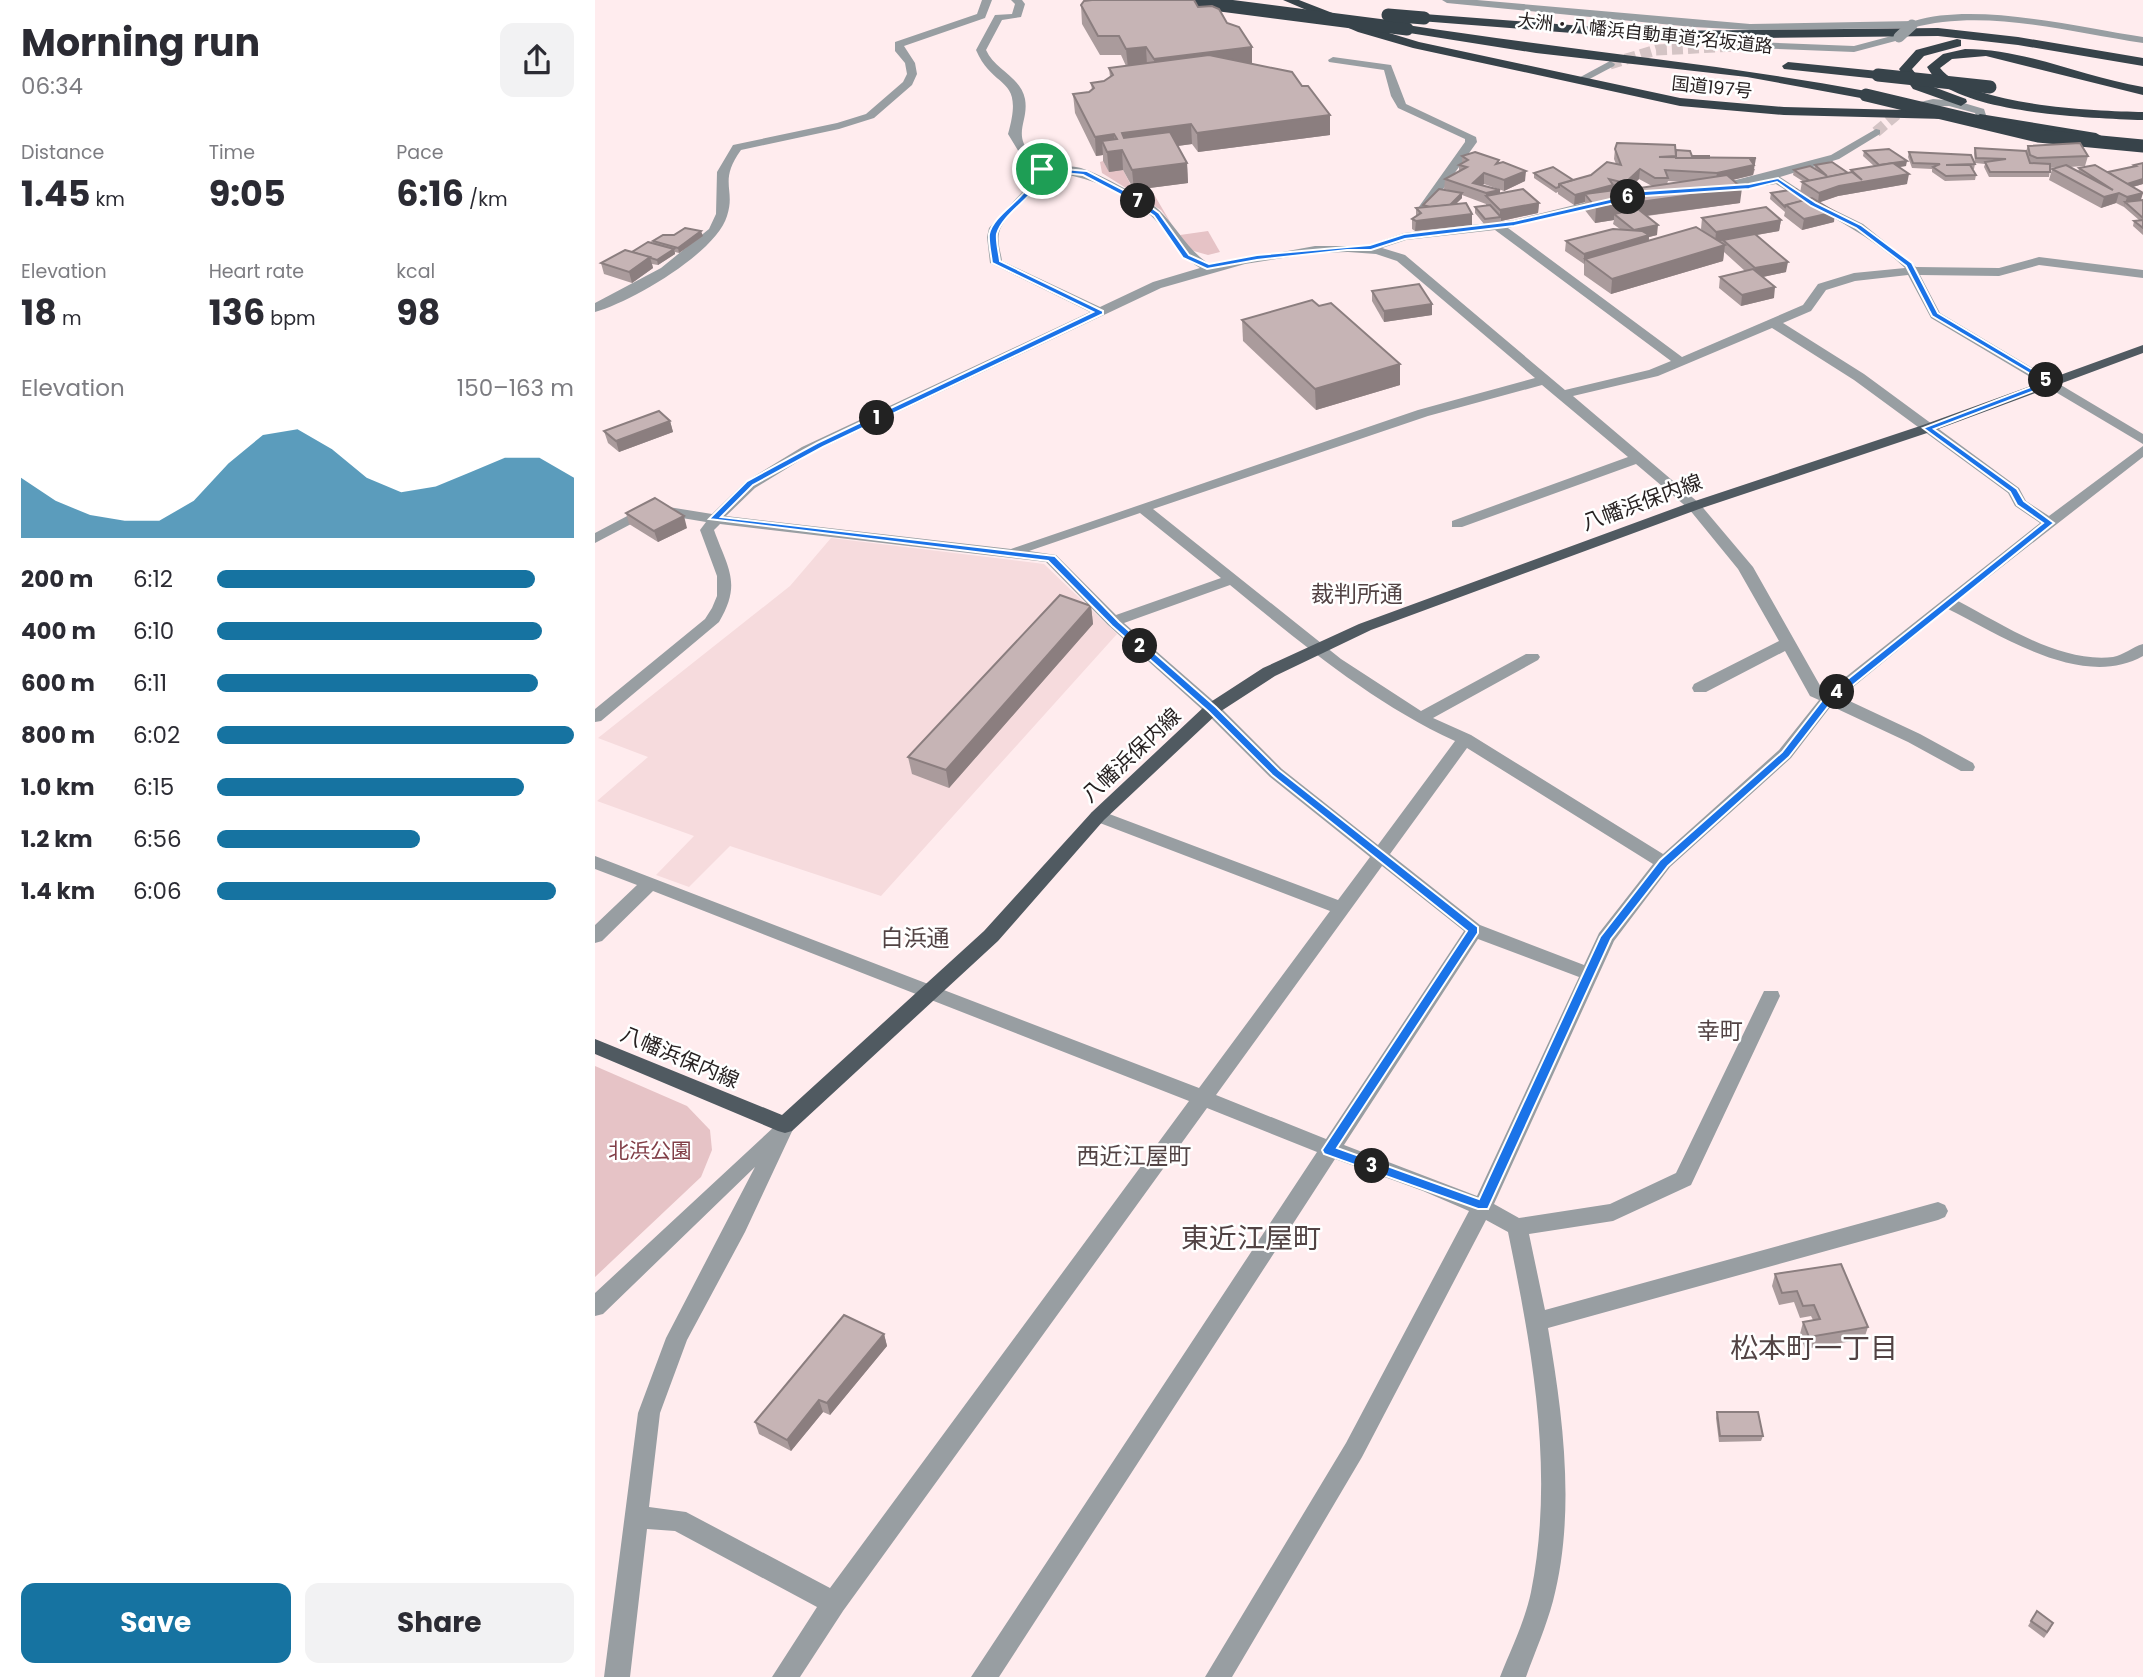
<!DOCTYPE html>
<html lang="en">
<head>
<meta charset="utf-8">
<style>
  body { margin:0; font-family:Poppins,"Noto Sans JP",sans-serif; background:#f2f2f3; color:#2b2b33; height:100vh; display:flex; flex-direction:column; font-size:26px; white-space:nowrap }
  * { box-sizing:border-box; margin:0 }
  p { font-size:23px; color:#7c7c81 }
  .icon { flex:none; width:38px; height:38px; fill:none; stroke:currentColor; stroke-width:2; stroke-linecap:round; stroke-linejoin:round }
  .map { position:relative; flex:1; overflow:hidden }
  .side { display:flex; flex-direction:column; background:#fff; width:595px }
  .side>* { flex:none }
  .pin { position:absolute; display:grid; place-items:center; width:60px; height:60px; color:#fff; margin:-30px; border:4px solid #fff; border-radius:50%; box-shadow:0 2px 7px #0007 }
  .km { position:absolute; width:35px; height:35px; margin:-18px; border-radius:50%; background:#222; color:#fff; font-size:19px; line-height:35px; text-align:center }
  .round { display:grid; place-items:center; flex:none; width:74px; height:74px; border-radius:14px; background:#f2f2f3 }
  .head { display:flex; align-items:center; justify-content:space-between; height:119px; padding:0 21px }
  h1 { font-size:38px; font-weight:700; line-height:52px }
  .metrics { display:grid; grid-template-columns:repeat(3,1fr); gap:10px; height:119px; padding:7px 21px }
  .metrics div { display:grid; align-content:center }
  .metrics b { font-size:35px; font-weight:700 }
  .metrics small { font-size:19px; font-weight:400 }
  .metrics p { font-size:19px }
  .chart { height:196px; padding:14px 21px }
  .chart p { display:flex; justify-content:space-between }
  .chart svg { width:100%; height:126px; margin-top:7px; fill:#1673a1; opacity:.7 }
  .primary-button { display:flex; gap:14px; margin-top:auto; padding:14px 21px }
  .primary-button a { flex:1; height:80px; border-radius:14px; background:#1673a1; color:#fff; font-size:28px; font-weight:700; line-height:80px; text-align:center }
  .primary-button a+a { background:#f2f2f3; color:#2b2b33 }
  ul { padding:0 21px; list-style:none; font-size:23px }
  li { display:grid; grid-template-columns:112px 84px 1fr; align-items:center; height:52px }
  li i { height:18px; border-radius:9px; background:#1673a1 }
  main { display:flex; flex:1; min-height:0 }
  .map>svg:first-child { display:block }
  .built { fill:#f6dbdd }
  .green { fill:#e6c3c6 }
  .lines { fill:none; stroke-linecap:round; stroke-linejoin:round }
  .minor-tunnel { stroke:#d4c4c5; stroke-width:11; stroke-dasharray:11 5; stroke-linecap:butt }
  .minor { fill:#989ea2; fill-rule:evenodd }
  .major { fill:#505a61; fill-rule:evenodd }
  .highway { fill:#37434a; fill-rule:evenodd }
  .minor-bridge { stroke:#989ea2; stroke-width:11 }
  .highway-bridge { stroke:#37434a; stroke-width:13 }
  .wall { fill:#aa9b9c; fill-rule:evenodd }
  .shaded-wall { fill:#8b7e7f }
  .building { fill:#c6b4b5; stroke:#8b7e7f; stroke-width:2 }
  .route { fill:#1a73e8; stroke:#fff; stroke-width:2; fill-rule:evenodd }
  .labels { text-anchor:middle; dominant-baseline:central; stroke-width:5; stroke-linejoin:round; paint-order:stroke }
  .far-street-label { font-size:18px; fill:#282222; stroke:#fff }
  .street-label { font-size:21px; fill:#282222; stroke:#fff }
  .park-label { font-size:21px; fill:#823f48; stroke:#fff }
  .neighbourhood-label { font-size:23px; fill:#524344; stroke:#fff }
  .near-neighbourhood-label { font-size:28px; fill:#524344; stroke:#fff }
</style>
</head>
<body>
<main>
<section class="side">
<div class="head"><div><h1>Morning run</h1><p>06:34</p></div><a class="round"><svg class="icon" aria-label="share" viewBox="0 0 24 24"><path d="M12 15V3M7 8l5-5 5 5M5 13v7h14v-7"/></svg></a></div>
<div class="metrics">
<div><p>Distance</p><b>1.45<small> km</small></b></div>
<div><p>Time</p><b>9:05</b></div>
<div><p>Pace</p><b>6:16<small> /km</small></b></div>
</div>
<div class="metrics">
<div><p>Elevation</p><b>18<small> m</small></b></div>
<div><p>Heart rate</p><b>136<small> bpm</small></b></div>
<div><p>kcal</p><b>98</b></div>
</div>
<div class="chart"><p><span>Elevation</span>150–163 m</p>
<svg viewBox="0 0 160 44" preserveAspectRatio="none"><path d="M0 44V23L10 31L20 36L30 38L40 38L50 31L60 18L70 8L80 6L90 13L100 23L110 28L120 26L130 21L140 16L150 16L160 23V44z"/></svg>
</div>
<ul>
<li><b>200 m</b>6:12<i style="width:89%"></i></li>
<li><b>400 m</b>6:10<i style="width:91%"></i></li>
<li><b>600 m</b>6:11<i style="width:90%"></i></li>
<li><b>800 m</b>6:02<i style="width:100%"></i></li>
<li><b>1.0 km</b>6:15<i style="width:86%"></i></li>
<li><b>1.2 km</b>6:56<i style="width:57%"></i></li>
<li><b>1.4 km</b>6:06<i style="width:95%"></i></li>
</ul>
<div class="primary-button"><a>Save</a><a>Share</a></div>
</section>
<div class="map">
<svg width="1548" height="1677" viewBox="0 0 1548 1677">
  <rect width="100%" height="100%" fill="#ffecee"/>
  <path class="built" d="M236,538L449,564L522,634L286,896L135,846L94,887L61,875L99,836L2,801L53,757L3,738L195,586Z"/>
  <g class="green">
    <path d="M508,161L514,171L528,170L540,193L557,191L577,225L566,210L507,173L505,162Z"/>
    <path d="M613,231L625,252L613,255L595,250L585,235Z"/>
    <path d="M0,1066L92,1106L115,1130L117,1150L106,1177L0,1277Z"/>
  </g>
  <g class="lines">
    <g class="minor-tunnel">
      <path d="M1015,64L1061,50L1161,45"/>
      <path d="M1281,132L1307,110L1318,106"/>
    </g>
    <g class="minor">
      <path d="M387,0H397L390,18L309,46L320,63L322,74L317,85L279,118L244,129L146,150C123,182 141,189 132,216C121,253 36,302 0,312V303L66,268L114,229L121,214L122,172L138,145L242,123L271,114L308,82L312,74L310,63L300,51V42L382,14Z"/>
      <path d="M416,0H427L430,4L426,17L407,20L391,50C400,70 426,77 430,99C434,122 417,133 436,154C448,169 469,164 486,168C499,172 512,179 525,186C539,193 554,200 565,211C584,230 593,251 616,265L720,246H771L809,233L919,220L1012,197L1018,200L1016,202L913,228L1087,357L1208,305L1223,284L1259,273L1310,268C1272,232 1224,212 1181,184L1168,186L1163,182L1120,190L1114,187L1236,155L1281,129L1285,130V134L1244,159L1185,177L1223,202L1268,224L1321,267L1404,268L1444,257L1548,270V278L1444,265L1404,276L1325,275L1345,313L1548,434V444L1336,318L1313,275L1260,281L1231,290L1216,311L1188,323L1269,374L1424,488L1431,501L1454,516L1548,446V457L1363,601C1409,625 1464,663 1518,657C1529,655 1537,647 1548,644V656C1488,690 1407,636 1353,609L1246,697L1325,734L1378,763L1380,767L1378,771H1366L1313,742L1236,706L1196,758L1075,867L1019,941L899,1204L924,1218L1015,1204L1081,1173L1169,991H1183L1185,996L1096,1185L1018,1221L934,1234L950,1310L1343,1202L1350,1205L1353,1211L1350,1217L1343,1220L953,1328C968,1416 981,1513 958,1601C951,1627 940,1652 931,1677H905C916,1649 930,1621 936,1592C960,1472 937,1349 913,1232L891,1220L767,1457L637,1677H610L751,1443L874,1211L828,1191L740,1159L404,1677H376L722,1152L612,1108L248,1611L205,1677H177L222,1607L80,1531L52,1529L35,1677H9L43,1413L71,1338L160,1167L8,1314L0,1316V1293L180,1126L183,1119L190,1117L197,1119L200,1125L150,1232L92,1340L65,1413L54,1507L91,1512L235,1588L594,1101L58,891L7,941L0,943V925L42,885L0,869V856L604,1088L735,911L497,820L494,816L497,812H509L743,900L775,857L675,777L611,713L513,625L451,562L125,524L119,530C133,569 147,583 124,622L6,721L0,722V709L110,619L117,608L122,596V576L105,530L111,522L57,513L0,543V533L55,504L117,514L150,482L207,447L495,312L395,263L392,237L394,228L430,189L431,180L441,168L430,162L413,134C430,74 399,92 381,50L400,15L417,14L420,4ZM451,171C491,176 537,192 564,224C577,240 585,257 605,268L558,282L505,307L407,261C406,253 402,242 404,233C408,216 433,200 444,186L443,180ZM900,230L1076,361L1054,370L970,390L810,255L787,248L811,240ZM753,252L781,254L802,261L940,378L823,410L416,549L131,516L160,488L217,453L566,288L650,264L720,253ZM1177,328L1259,380L1413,493L1420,506L1445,523L1233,691L1227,689L1158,567L1104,503L978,396L1063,376ZM947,385L1033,457L857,521V527H867L1041,464L1094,509L1143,569L1184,641L1099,684L1097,688L1099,692H1111L1190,651L1215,696L1224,700L1184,750L1068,854L876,735L838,718L943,660L945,657L943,654H931L826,711L746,659L558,509L833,416ZM545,513L626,578L521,615L461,555L434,551ZM635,585C706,643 776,702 860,741L783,845L687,769L623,705L529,623ZM872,748L1058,864L1004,933L989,965L885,925L795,854ZM787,866L869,931L731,1139L621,1095ZM883,939L984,977L882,1196L749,1145Z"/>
      <path d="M847,0H882L1155,24L1319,21C1381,2 1483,27 1548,37V43C1474,32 1390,8 1317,28L1155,30L1098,27L852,3Z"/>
      <path d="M1304,34L1308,35V39L1259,52L1161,48L1156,45L1161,42L1259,46Z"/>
      <path d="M738,57L796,65L811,104L881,137L882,142L833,210L823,208L870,142V139L803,108L796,96L789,70L734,62L733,60Z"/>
      <path d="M1015,61L1020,64L1019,66L987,83L978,81Z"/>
      <path d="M1338,99L1362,101L1389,109L1392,118L1383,120L1380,113L1354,106L1322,107L1317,104Z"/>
    </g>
    <path class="major" d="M1548,345V353L1338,431L1104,509L776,630L680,676L623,713L509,820L403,941L197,1131L190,1133L183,1131L0,1054V1039L187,1115L389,931L497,812L611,705L668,668L764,624L1094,503L1328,425Z"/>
    <g class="highway">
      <path d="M688,0H704L771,26L824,42L1085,98L1189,107L1349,111L1356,115L1349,119L1189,115L1085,106L818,48L763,32Z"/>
      <path d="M829,14L1055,31L1343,28L1423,37L1548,58V66L1423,45L1343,36L1055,39L825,21L823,18Z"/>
      <path d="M812,25C965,49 1119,63 1271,91L1277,95L1271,99L1152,77L941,53L808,32V26Z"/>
      <path d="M1362,39L1366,40V46L1329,56L1317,69L1328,83L1371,99L1372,102L1366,106L1318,89L1304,69L1321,50Z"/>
      <path d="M1370,49C1431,49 1488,77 1548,87V95L1391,56L1357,59L1345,68C1375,106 1500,111 1548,112V120C1495,118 1389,114 1346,84C1340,80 1336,73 1332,67L1348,54Z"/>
      <path d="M1193,62L1283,71L1289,75L1283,79L1189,69L1187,66Z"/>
      <path d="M1385,114L1501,133L1508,137L1501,141L1380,121L1378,118Z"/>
    </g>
    <path class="minor-bridge" d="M1304,37L1317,25"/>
    <g class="highway-bridge">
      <path d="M587,0L812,29"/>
      <path d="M793,15L829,18"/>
      <path d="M1283,75L1395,87"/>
      <path d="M1271,95L1443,136L1548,146"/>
    </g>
  </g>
  <g class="wall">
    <path d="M486,5L603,7L632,23L657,47V64L707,86L735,115V135L603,152L597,144L583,146L592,163L593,183L539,190L528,170L514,172L508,161V155L501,156L480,113L478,94L494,92L497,90L496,83L509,81L515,77L514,68L531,66L526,55H505L487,24Z"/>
    <path d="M1433,146L1493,156L1490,166L1474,167L1483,172L1484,168L1513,172L1539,167V165L1548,163V184L1538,187L1546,201L1548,200V235L1538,226L1539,221L1544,220L1529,207L1521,203L1506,208L1454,180L1457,169L1463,167L1455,168L1454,177H1394L1389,167L1390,164L1380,163L1379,153L1380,148L1431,151Z"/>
    <path d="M1020,149L1081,150L1097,156L1114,158L1160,169L1158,175L1138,180L1145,203L1052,216L1062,235L1054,237V240L1108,231L1106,229L1107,218L1186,220L1184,231L1162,235L1191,272L1168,277L1179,298L1146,306L1124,288L1125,277L1150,271L1129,252L1128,261L1016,294L989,275V264L970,251L971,241L1025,229L1018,224L1019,220L1000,223L989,209L990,202L979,205L963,194V192L961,193L939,178V173L978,180L996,175L1021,164L1019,159ZM1044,179L1057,186L1045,188L1038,185ZM1073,181L1089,182L1072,184Z"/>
    <path d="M1269,151L1311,166L1304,167L1312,184L1243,196L1224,202L1239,222L1207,230L1189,216L1190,212L1175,199L1176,193L1212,200L1216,199L1205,193L1207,182H1209L1198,175L1199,170L1219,169L1220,165L1253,173H1255L1256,170L1279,166L1268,156Z"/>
    <path d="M1314,152L1380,164L1379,169H1377L1381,175L1380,180L1350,181L1337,172V169L1317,168L1313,157Z"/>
    <path d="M867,156L904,163L930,181L909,191L889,184L887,185L905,193L944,203L943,213L906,221V223L889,224L880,213V207L891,206V204L867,195V198L861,204L877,225L820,231L817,229V219L821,216V208L828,207V205L853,190L849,189L850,179L864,172V165L867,163Z"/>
    <path d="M108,236L84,253L80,252V254L63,265L57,264L58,268L37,283L9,274L6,263L58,243V241Z"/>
    <path d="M777,291L837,304V315L789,322L777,301Z"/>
    <path d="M724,306L805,364V385L721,410L648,341L647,320Z"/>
    <path d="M75,421L78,432L24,452L13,443L9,431Z"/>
    <path d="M31,513L92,528L63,542L34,524Z"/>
    <path d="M496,606L498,624L354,788L317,774L313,757Z"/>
    <path d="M1180,1274L1273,1327L1269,1339L1210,1349L1205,1334L1208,1322L1218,1320L1216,1316L1205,1318L1199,1302L1184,1305L1177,1286Z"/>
    <path d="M289,1334L292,1346L235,1415L228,1412L196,1451L164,1434L160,1422Z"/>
    <path d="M1122,1412L1168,1436L1166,1441L1124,1442L1121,1418Z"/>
    <path d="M1436,1621L1456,1628L1449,1638L1433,1626Z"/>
  </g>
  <g class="shaded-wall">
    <path d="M551,47L552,65L533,68L531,49Z"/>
    <path d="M657,47V66L560,78L559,59Z"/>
    <path d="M735,115V135L603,152L602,133Z"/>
    <path d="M596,124L597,144L529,153L527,133Z"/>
    <path d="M519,134L521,151L527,150L528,170L514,172L512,152L507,141L508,155L501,156L500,137Z"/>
    <path d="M1161,158L1158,175L1120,184L1122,173L1155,159Z"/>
    <path d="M1312,161L1311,166L1283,170L1284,165Z"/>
    <path d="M592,163L593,183L539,190L537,170Z"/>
    <path d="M1045,169L1044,179L1029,193L1030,183Z"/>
    <path d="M931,171L930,181L909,191V180Z"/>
    <path d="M889,173V184L882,190L878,183Z"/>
    <path d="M1314,174L1312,184L1243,196L1223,203L1224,193L1244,186Z"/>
    <path d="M1548,179V184L1530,189L1531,184Z"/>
    <path d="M1018,185V188L1017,187L1016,195L990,194V202L979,205L980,195Z"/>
    <path d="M1147,188L1145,203L1026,219L1019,214V220L1000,223L1001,208Z"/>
    <path d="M905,190V200L891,196V204V193Z"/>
    <path d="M867,193V198L849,215V210Z"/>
    <path d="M1524,193L1521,203L1506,208L1509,197Z"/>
    <path d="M1548,193L1545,203L1530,202L1529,207L1532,197Z"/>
    <path d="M944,203L943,213L906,221V217H905V210Z"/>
    <path d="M1240,212L1239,222L1207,230L1209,219Z"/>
    <path d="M877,214V225L820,231L821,221Z"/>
    <path d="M1186,220L1184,231L1120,242L1121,232Z"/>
    <path d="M1063,225L1062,235L1054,237L1053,246L990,259L989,265V254L1039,230Z"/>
    <path d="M106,231L108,236L84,253L83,248Z"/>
    <path d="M1130,245L1128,261L1016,294L1017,279Z"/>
    <path d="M79,249L80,254L63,265L62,260Z"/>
    <path d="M55,257L58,268L37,283L34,272Z"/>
    <path d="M1193,262L1191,272L1158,279L1160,268Z"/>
    <path d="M1180,287L1179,298L1146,306L1147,295Z"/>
    <path d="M837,304V315L789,322V311Z"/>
    <path d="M805,364V385L721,410L720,389Z"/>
    <path d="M75,421L78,432L24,452L21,441Z"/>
    <path d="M89,516L92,528L63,542L59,531Z"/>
    <path d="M496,606L498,624L354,788L351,770Z"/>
    <path d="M289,1334L292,1346L235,1415L232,1403Z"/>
    <path d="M224,1400L228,1412L196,1451L192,1440Z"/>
  </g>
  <g class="building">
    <path d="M497,0H599L603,7L617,6L624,9L632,23L644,27L657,47L559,59L551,47L531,49L524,36H503L486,5L489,1Z"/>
    <path d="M614,55L697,72L707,86H713L735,115L602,133L596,124L527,133L529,138L575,132L592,163L537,170L527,150L512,152L507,141L522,139L519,134L500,137L478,94L494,92L499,88L496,83L509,81L518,75L514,68Z"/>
    <path d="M1022,143L1080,145L1081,156L1064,157L1161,158L1155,159L1159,165L1122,173L1070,170L1073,178H1060L1045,169L1030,183L1014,179L1018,185L980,195L964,184L996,175L1012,162L1026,165L1020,149Z"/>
    <path d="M1485,143L1493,156L1442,158L1435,155L1433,146Z"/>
    <path d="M1380,148L1431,151L1435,163L1455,164V172H1395L1390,162L1411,159L1381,158Z"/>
    <path d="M1294,149L1312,161L1284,165L1269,151Z"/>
    <path d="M1081,150L1095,151L1097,156H1114V158H1081Z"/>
    <path d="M880,152L904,160L901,164L908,162L931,171L909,180L889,173L878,183L905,190L891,193L850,179L872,167L864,165L873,160L867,156Z"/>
    <path d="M1314,152L1376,155L1380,164L1351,165H1375L1381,175L1351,176L1338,167L1345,164L1318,163Z"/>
    <path d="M1237,162L1253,173L1215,181L1199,170L1215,166L1232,176L1220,165Z"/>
    <path d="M1298,163L1314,174L1244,186L1224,193L1207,182L1257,172L1267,180L1256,170Z"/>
    <path d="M1548,163V179L1532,184L1513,172L1541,166L1539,165Z"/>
    <path d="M1471,165L1518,190L1484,168L1500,165L1548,193L1532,197L1524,193L1509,197L1457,169Z"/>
    <path d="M958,167L978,180L964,184V187L961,188L939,173Z"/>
    <path d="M1132,175L1147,188L1001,208L990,194L1020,190L1017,187L1042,185L1045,188Z"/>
    <path d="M844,189L867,193L855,205L835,207L828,205Z"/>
    <path d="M928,189L944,203L905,210L891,196Z"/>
    <path d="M1201,189L1212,200L1191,205L1190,207L1176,193Z"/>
    <path d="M1217,198L1240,212L1209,219L1191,205Z"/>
    <path d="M1548,200V218L1530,202Z"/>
    <path d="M871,203L877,214L821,221L817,219L826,213L821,208Z"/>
    <path d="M895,205L906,217L890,219L880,207Z"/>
    <path d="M1171,207L1186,220L1121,232L1107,218Z"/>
    <path d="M1043,209L1063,225L1039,230L1019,214Z"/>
    <path d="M1548,220V228L1539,221Z"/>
    <path d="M1101,227L1130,245L1017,279L990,259Z"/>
    <path d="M90,228L106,231L83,248L58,241L68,235H79Z"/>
    <path d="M1018,229L1047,231L1054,235L989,254L971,241Z"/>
    <path d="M1160,234L1193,262L1160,268L1128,240Z"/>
    <path d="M53,242L79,249L62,260L37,252Z"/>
    <path d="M30,250L55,257L34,272L6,263Z"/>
    <path d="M1158,269L1180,287L1147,295L1125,277Z"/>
    <path d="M824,284L837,304L789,311L777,291Z"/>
    <path d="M717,300L724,306L736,303L805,364L720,389L647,320Z"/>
    <path d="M64,411L75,421L21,441L9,431Z"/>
    <path d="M60,498L89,516L59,531L31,513Z"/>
    <path d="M465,595L496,606L351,770L313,757Z"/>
    <path d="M1246,1264L1273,1327L1214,1337L1208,1322L1225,1319L1219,1305L1208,1306L1202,1291L1187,1293L1180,1274Z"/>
    <path d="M249,1315L289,1334L232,1403L224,1400L192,1440L160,1422Z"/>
    <path d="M1122,1412H1163L1168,1436H1125Z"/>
    <path d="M1442,1611L1458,1623L1452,1632L1436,1621Z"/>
  </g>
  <path class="route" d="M444,167L492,171L542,197L564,213L594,255L614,264L662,255L775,245L809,234L919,221L1050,191L1154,184L1183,178L1221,203L1266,225L1317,263L1343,313L1460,383L1339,429L1422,489L1429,501L1459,523L1236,703L1194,757L1073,866L1016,939L893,1209H883L729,1154L727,1150L872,931L677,775L614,712L517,626L453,561L114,519L152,481L222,443L498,312L397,263C396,254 393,242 394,234C398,216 424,202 434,186L433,180ZM449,171L488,175L536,200L559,216L588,258L612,269L662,260L752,250H776L810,239L919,226L1050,196L1154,189L1182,182L1216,206L1261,228L1311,266L1337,316L1449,382L1328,428L1415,492L1422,505L1448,523L1229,698L1187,752L1065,860L1005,937L884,1199L742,1148L883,933V927L684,770L621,707L524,622L460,556L126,517L158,485L228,447L508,314V311L405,261C404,253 401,241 402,234C407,216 432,201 442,186L441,180Z"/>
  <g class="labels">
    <g class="far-street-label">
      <text transform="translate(1050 33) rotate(6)">大洲・八幡浜自動車道;名坂道路</text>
      <text transform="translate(1117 87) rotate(6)">国道197号</text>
    </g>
    <g class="street-label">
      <text transform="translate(1047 502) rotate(-20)">八幡浜保内線</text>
      <text transform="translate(536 755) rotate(-43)">八幡浜保内線</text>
      <text transform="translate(85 1057) rotate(23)">八幡浜保内線</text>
    </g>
    <g class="park-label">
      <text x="55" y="1150">北浜公園</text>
    </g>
    <g class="neighbourhood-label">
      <text x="762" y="594">裁判所通</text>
      <text x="320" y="938">白浜通</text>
      <text x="1125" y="1031">幸町</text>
      <text x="539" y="1156">西近江屋町</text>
    </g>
    <g class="near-neighbourhood-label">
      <text x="656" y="1238">東近江屋町</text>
      <text x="1219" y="1348">松本町一丁目</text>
    </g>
  </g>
</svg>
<div class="pin" style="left:447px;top:169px;background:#1e9e55"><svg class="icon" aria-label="arrive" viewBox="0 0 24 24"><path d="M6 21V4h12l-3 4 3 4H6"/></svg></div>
<b class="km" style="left:282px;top:418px">1</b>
<b class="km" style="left:545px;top:646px">2</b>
<b class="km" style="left:777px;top:1166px">3</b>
<b class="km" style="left:1242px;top:692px">4</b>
<b class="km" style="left:1451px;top:380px">5</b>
<b class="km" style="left:1033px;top:197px">6</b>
<b class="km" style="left:543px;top:201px">7</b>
</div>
</main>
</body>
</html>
